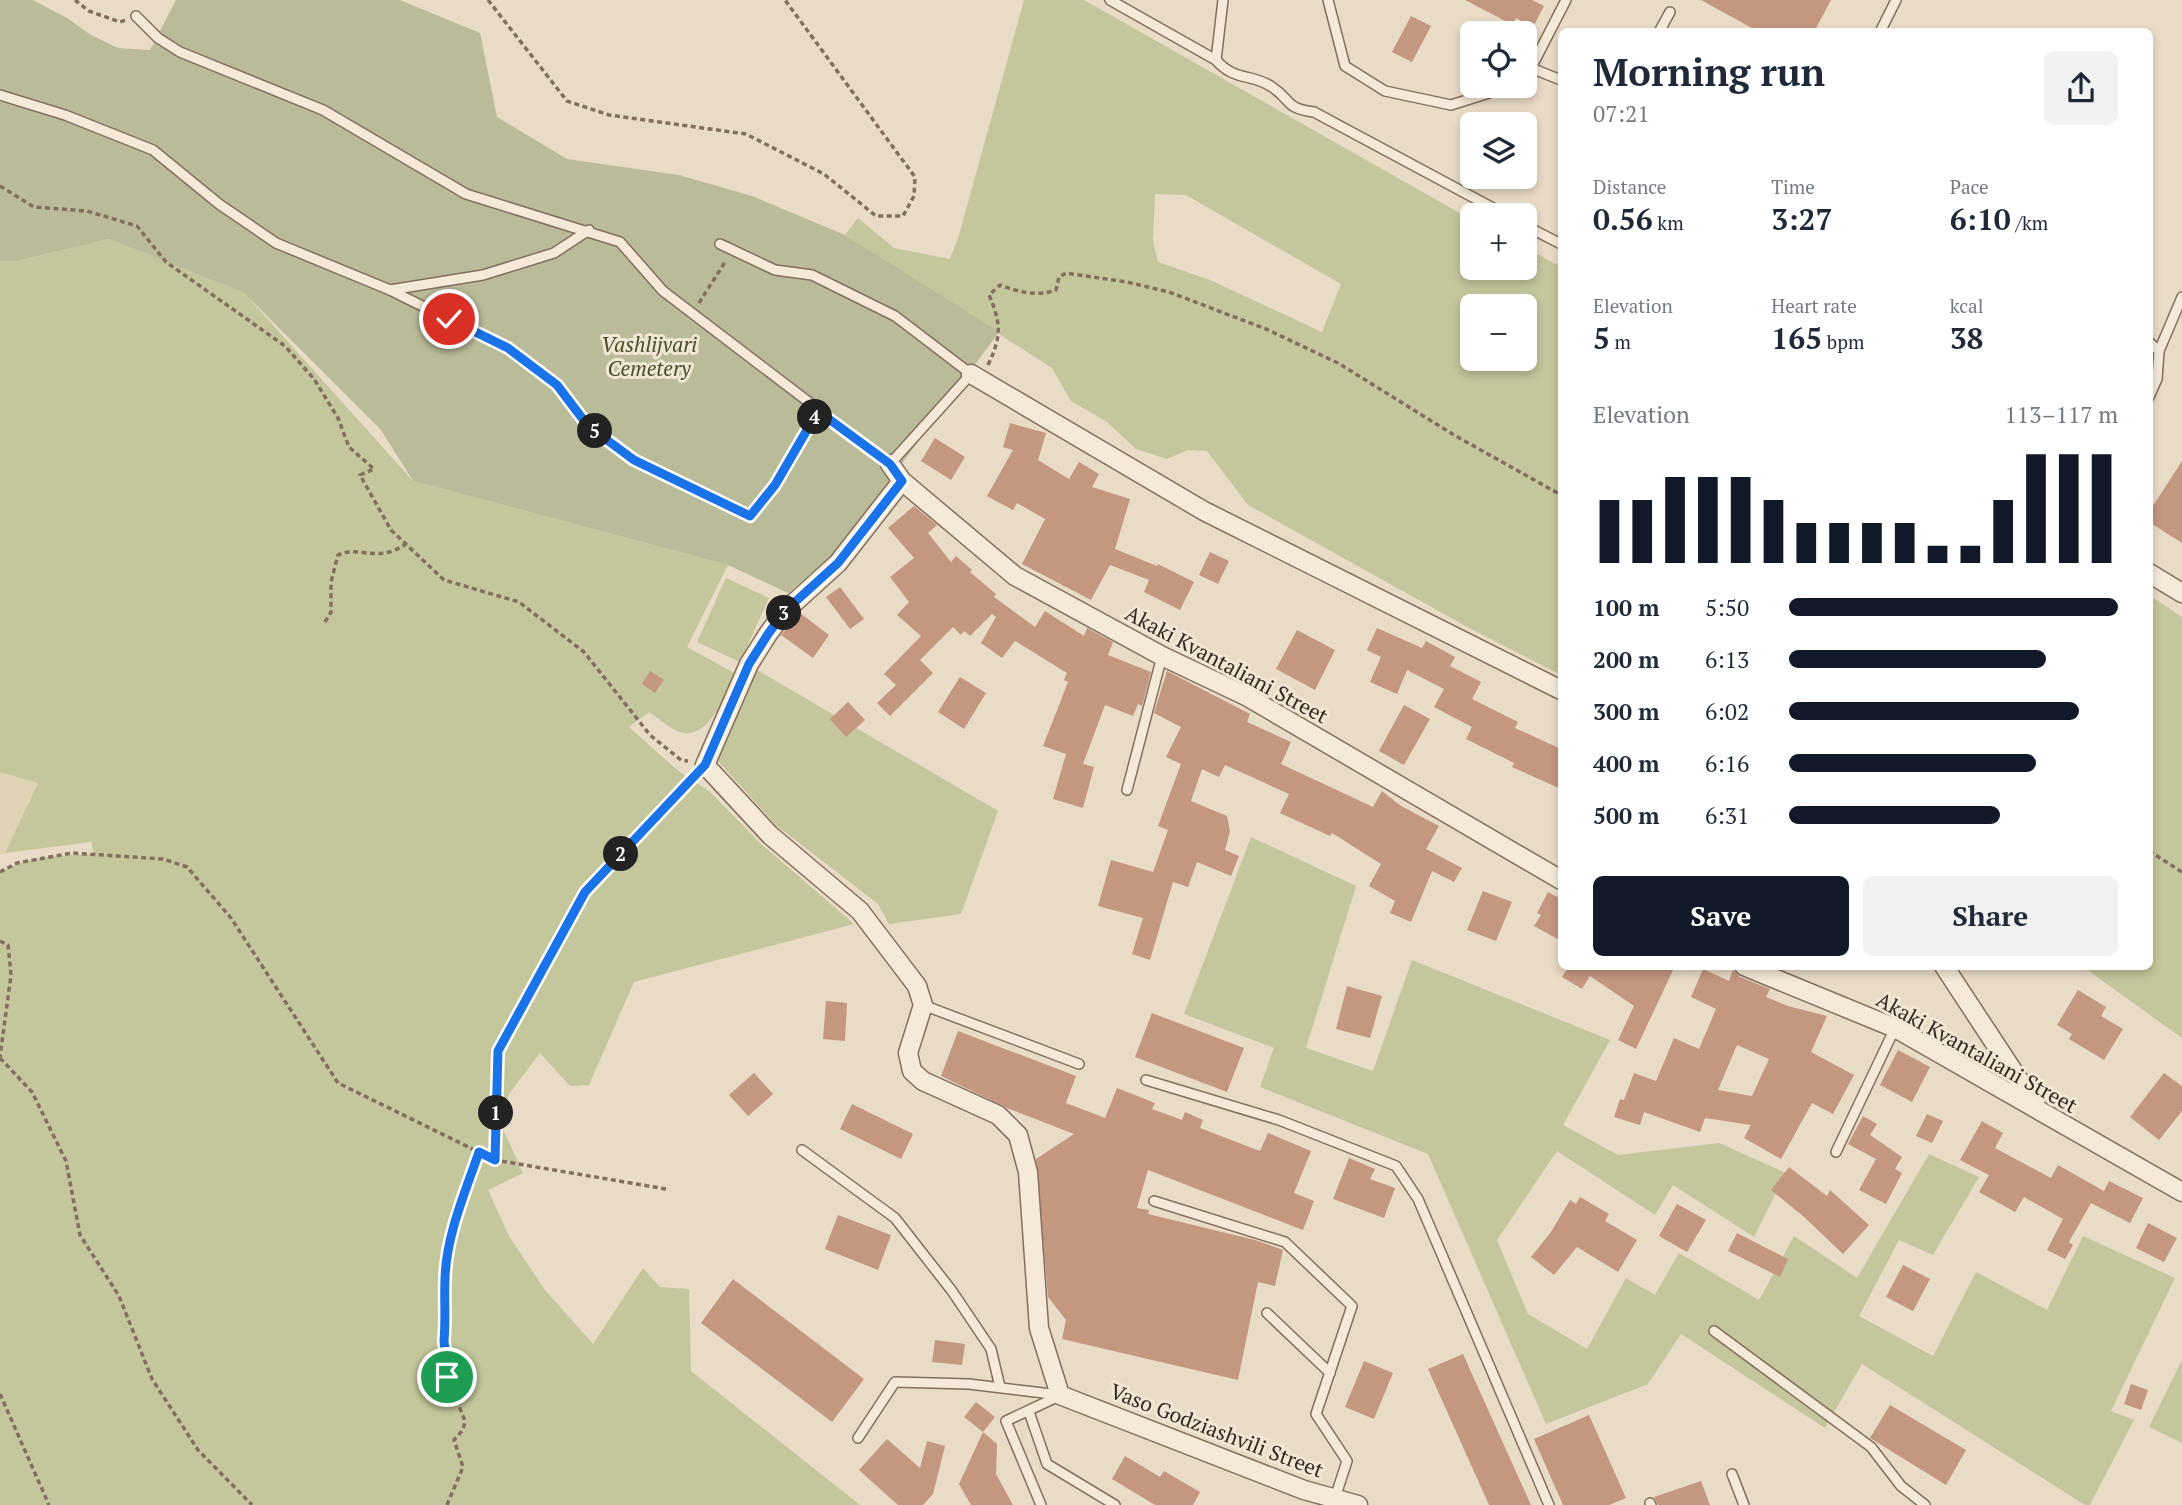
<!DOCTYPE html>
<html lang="en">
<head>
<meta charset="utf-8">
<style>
  body { margin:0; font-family:"PT Serif",serif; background:#f2f2f3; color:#1f2937; height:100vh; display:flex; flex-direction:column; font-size:26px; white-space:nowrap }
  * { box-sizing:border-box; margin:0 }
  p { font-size:23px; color:#747a83 }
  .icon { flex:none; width:38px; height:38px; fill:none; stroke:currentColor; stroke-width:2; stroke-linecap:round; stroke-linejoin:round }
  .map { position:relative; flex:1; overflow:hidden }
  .drawer { position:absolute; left:1558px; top:28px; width:595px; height:942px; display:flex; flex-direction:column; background:#fff; border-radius:10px; box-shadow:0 4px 10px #0003 }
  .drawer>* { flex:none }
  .fabs { position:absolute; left:1460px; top:21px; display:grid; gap:14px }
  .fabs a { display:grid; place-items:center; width:77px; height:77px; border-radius:10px; background:#fff; box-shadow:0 4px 10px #0003; font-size:35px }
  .pin { position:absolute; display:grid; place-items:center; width:60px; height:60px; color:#fff; margin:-30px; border:4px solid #fff; border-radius:50%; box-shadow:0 2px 7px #0007 }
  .km { position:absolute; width:35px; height:35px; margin:-18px; border-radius:50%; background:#222; color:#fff; font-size:19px; line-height:35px; text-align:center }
  .round { display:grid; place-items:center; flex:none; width:74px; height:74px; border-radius:10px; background:#f2f2f3 }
  .headline { display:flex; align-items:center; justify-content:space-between; height:119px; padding:0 35px }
  h1 { font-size:38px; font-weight:800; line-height:52px }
  .stats { display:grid; grid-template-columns:repeat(3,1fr); gap:10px; height:119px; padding:7px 35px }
  .stats div { display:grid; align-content:center }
  .stats b { font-size:30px; font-weight:800 }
  .stats small { font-size:19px; font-weight:400 }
  .stats p { font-size:19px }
  .chart { height:196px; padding:14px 35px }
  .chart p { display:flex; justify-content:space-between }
  .chart svg { width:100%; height:126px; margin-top:7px; stroke:#111827; stroke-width:6 }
  .cta { display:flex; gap:14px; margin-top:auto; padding:14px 35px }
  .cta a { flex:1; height:80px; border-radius:10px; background:#111827; color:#fff; font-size:28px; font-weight:800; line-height:80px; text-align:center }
  .cta a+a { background:#f2f2f3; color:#1f2937 }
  ul { padding:0 35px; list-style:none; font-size:23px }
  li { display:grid; grid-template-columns:112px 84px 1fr; align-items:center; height:52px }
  li i { height:18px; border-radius:9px; background:#111827 }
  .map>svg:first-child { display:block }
  .farmland { fill:#ded4b4 }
  .green { fill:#c4c69b; fill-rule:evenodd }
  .cemetery { fill:#babc99 }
  .building { fill:#c4977f; fill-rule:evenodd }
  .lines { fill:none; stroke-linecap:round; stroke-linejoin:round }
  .service-casing { stroke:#836f5d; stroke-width:12 }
  .minor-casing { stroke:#836f5d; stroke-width:21 }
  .path { stroke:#836f5d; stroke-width:3.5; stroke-dasharray:5 3.5; stroke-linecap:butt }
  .service { stroke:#f5ead8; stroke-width:9 }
  .minor { stroke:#f5ead8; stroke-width:18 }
  .route-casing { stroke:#fff; stroke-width:14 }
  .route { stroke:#1a73e8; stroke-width:9 }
  .labels { text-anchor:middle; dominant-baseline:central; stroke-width:6; stroke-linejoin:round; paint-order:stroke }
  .park-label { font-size:21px; font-style:italic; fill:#484f28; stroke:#f2e7d4 }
  .street-label { font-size:21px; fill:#342820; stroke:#f2e7d4 }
</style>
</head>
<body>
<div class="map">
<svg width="2182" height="1505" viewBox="0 0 2182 1505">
  <rect width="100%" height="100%" fill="#e9dcc6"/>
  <path class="farmland" d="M0,772L38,782L5,853L0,855Z"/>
  <g class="green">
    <path d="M1024,0H1084L1472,220V268H1524V247L1561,267V675L1471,629L1248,505L1207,451L1188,450L1167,459L1136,449L1107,422L1071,401L1052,368L845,235L858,218L894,248L950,259L959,235ZM1155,194L1186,195L1341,284L1322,332L1210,280L1158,262L1153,240ZM1472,306H1524V359H1472Z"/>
    <path d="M109,239L244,293L413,481L728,565L687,647L736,674C725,694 708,744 677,731C668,727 658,718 649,712L629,727L676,769L709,791L761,844L854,924L634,982L589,1085L570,1086L540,1053L509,1094L501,1125L523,1173L488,1190L509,1236L545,1290L593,1344L643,1268L660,1287L689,1289L691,1371L860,1505H0V872C29,856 62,855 94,854L91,842L5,853L38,783L0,772V261H17Z"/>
    <path d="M726,578L769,598L740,662L697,642Z"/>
    <path d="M2149,595L2182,617V1038L2082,966H2149Z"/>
    <path d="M754,668L998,811L961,914L889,924L878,904L776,825L718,761Z"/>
    <path d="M1251,837L1356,886L1306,1048L1373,1071L1412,960L1610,1040L1563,1125L1618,1155L1719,1143L1786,1173L1754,1237L1673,1185L1655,1215L1557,1151L1497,1240L1528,1314L1587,1349L1626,1278L1655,1295L1679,1253L1759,1300L1794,1236L1857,1278L1929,1154L1979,1177L1933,1255L1899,1240L1859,1316L1933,1356L1976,1272L2047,1310L2083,1236L2175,1278L2111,1411L2134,1420L2090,1505H2085L1862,1364L1825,1428L1681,1334L1648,1384L1546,1424L1428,1154L1260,1087L1274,1048L1184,1014Z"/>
    <path d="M2182,1360V1443L2149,1427Z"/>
  </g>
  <path class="cemetery" d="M0,0H33L67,18L91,35L118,48L150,50L176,0H400L480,33L497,117L567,159L679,175L752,196L845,235L999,332L839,549L788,593L728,565L413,481L381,430L244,293L109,239L17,261H0Z"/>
  <g class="building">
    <path d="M1465,0H1532L1544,6L1533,27L1516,18L1513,25Z"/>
    <path d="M1701,0H1831L1814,32H1759Z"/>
    <path d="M1411,16L1431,26L1412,62L1392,52Z"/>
    <path d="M1010,423L1046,433L1038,460L1069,479L1079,462L1099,474L1092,487L1130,499L1115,549L1157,566L1158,564L1194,582L1180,610L1144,592L1149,580L1110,565L1091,600L1022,564L1045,519L1017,503L1013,510L987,496L1013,450L1003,447Z"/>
    <path d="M935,438L965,457L951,480L921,461Z"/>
    <path d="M2182,461V543L2149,522V512Z"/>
    <path d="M914,506L937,525L928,533L951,562L956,556L972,570L970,572L996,594L994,597L1035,627L1045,611L1084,636L1087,628L1113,642L1108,655L1151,672L1142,706L1138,704L1133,716L1105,705L1083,764L1094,767L1083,808L1053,799L1066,754L1043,746L1068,682L1064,680L1067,673L1015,641L1002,658L981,643L996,617L992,614L970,636L964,631L961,635L953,627L920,660L933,673L890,716L877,703L896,685L884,674L921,636L897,615L909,602L890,577L914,558L888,528Z"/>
    <path d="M1210,552L1229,561L1218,584L1199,575Z"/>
    <path d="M840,587L864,619L850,629L826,597Z"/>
    <path d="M800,613L829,635L813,658L781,635Z"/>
    <path d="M1377,628L1422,648L1426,641L1455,657L1450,666L1481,682L1472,699L1518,722L1515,728L1561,749V789L1512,767L1514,763L1466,739L1472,727L1434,707L1444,689L1407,670L1397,694L1370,682L1381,657L1367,650Z"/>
    <path d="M1297,630L1335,650L1315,690L1276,669Z"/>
    <path d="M650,671L664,680L655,693L642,684Z"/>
    <path d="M1167,671L1250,714L1247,722L1291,742L1281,764L1373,807L1382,791L1401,806L1439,826L1426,849L1462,868L1454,882L1432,871L1411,922L1390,913L1395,901L1369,886L1381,864L1332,833L1330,836L1280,813L1289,794L1225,765L1219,777L1202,769L1191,801L1227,816L1230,831L1225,850L1239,856L1231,876L1197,862L1188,887L1173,882L1150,960L1132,954L1143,918L1098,906L1111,860L1153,872L1168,830L1158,826L1181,764L1166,757L1181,727L1154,713Z"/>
    <path d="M960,677L986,693L964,729L938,712Z"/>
    <path d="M848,702L865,720L846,737L830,719Z"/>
    <path d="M1404,705L1430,719L1404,765L1379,751Z"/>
    <path d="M1483,891L1512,902L1496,941L1467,930Z"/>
    <path d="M1548,892L1561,899V941L1534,926L1541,915L1537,913Z"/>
    <path d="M1569,966H1675L1636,1049L1618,1040L1634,1006L1590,976L1582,989L1562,977Z"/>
    <path d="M1703,969L1729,981L1733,970L1740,977L1770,989L1766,997L1788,1006L1827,1016L1811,1052L1854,1075L1833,1114L1812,1103L1781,1159L1744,1138L1751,1125L1705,1118L1700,1132L1644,1112L1640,1125L1614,1117L1620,1099L1624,1100L1634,1073L1656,1081L1674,1038L1699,1049L1716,1009L1691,997ZM1737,1045L1769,1059L1752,1096L1718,1090Z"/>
    <path d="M1347,986L1382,996L1370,1038L1336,1029Z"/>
    <path d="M2078,990L2106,1007L2101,1016L2123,1029L2104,1060L2069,1039L2072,1034L2057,1025Z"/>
    <path d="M826,1001L847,1003L845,1041L823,1039Z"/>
    <path d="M1152,1013L1244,1048L1227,1092L1135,1057Z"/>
    <path d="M958,1031L1076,1076L1066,1103L1105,1118L1117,1088L1155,1103L1152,1109L1182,1120L1185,1112L1203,1120L1200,1128L1260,1151L1268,1133L1311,1151L1294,1193L1314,1201L1303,1230L1148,1170L1137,1208L1149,1210L1148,1214L1255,1240L1283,1250L1275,1286L1258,1282L1238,1380L1062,1339L1066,1320L1048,1297L1036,1159L1074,1134L1007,1108L941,1076Z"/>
    <path d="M1898,1050L1930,1067L1912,1102L1880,1085Z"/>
    <path d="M754,1073L773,1094L748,1116L729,1095Z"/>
    <path d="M2164,1073L2182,1086V1111L2159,1140L2130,1117Z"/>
    <path d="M852,1104L913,1134L901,1159L840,1129Z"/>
    <path d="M1927,1114L1943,1121L1932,1143L1916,1136Z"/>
    <path d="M1863,1116L1877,1124L1870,1135L1902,1157L1895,1169L1902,1173L1886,1204L1859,1190L1876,1159L1848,1144Z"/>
    <path d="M1982,1121L2003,1133L1995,1148L2051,1178L2058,1165L2104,1191L2109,1181L2143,1198L2130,1223L2091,1203L2069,1242L2073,1245L2065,1259L2047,1250L2063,1219L2024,1197L2015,1212L1979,1192L1989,1175L1960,1160Z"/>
    <path d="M1349,1158L1375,1169L1370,1179L1395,1188L1384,1218L1333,1199Z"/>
    <path d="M1789,1167L1827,1196L1830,1190L1869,1225L1843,1254L1803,1216L1771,1190Z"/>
    <path d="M1580,1197L1609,1214L1605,1221L1637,1240L1618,1272L1577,1247L1554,1275L1531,1257L1551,1232L1570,1200L1576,1204Z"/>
    <path d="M1677,1204L1706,1220L1687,1252L1659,1236Z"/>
    <path d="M838,1215L891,1235L878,1270L825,1249Z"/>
    <path d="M2148,1223L2177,1238L2164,1262L2136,1248Z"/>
    <path d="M1737,1233L1788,1259L1780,1277L1728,1251Z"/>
    <path d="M1903,1265L1930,1279L1913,1311L1886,1297Z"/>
    <path d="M733,1279L864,1379L832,1422L701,1323Z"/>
    <path d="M935,1340L965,1344L962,1365L932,1362Z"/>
    <path d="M1463,1354L1531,1505H1489L1428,1369Z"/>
    <path d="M1364,1361L1393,1373L1374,1419L1345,1407Z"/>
    <path d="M2131,1384L2148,1390L2141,1410L2124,1404Z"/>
    <path d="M976,1402L995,1417L983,1432L964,1417Z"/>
    <path d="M1890,1405L1966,1450L1946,1485L1870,1438Z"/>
    <path d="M1589,1415L1626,1498L1609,1505H1563L1534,1439Z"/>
    <path d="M983,1432L997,1444L996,1474L1013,1505H971L959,1484Z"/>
    <path d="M887,1439L920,1468L927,1441L945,1446L933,1494L923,1505H898L859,1470Z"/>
    <path d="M1125,1456L1160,1477L1164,1471L1200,1492L1193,1505H1155L1112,1479Z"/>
    <path d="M1701,1481L1710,1505H1658L1654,1497Z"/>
  </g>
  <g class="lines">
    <defs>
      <g id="service">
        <path d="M1110,0L1216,60C1235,82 1252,73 1272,87C1292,100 1284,108 1314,112L1506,215"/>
        <path d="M1328,0L1345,66L1385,91L1451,105L1489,93L1501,86"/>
        <path d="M136,16L158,38L180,52L323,110L466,194L620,242L663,291L890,464L971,374L895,316L812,275L775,270L720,244"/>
        <path d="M1659,32L1670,12"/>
        <path d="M1880,32L1896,0"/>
        <path d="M1216,60L1223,0"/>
        <path d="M1561,80L1531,68L1566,0"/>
        <path d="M0,95L65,115L153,150L219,204L276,243L390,290L507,348L557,385L588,426L634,460L750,515L775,485L818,411"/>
        <path d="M1524,225L1561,244"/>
        <path d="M390,290L483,275L554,253L589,230"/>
        <path d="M2149,342L2159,351L2157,379L2149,397"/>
        <path d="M2159,351L2182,297"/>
        <path d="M1127,790L1162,656"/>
        <path d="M923,1005L1079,1064"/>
        <path d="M1146,1080L1279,1120L1396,1166L1418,1199L1549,1505"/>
        <path d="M802,1150L895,1218L952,1291L991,1349L1000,1387"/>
        <path d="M1836,1152L1895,1028"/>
        <path d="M1154,1201L1285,1242L1352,1306L1316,1414L1347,1461L1335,1498"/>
        <path d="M1267,1313L1330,1373"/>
        <path d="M1714,1331L1871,1447L1901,1486L1925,1505"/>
        <path d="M1029,1412L1047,1464L1115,1505"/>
        <path d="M858,1438L895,1382L969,1384L1060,1395"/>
        <path d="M1732,1474L1744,1505"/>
        <path d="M1650,1503L1651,1505"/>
        <path d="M1041,1505L1006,1421L1059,1396"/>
      </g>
      <g id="minor">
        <path d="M971,374L1204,511L1561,690"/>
        <path d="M890,464L902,481L1015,576L1162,656L1246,696L1561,880"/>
        <path d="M902,481L838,563L785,611L768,634L749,664L705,765L770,835L860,911L917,986L923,1005L908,1053L912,1071L923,1081L998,1115L1018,1135L1028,1172L1039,1328L1060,1395L1304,1490L1358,1505"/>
        <path d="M2149,573L2182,593"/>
        <path d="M1744,966L1895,1028L2182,1192"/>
        <path d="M1944,966L2036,1106"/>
      </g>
    </defs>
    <use href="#service" class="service-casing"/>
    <use href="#minor" class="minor-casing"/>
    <g class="path">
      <path d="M75,0L89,11L120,22L126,20"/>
      <path d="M488,0L567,101L609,115L746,134L824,174L876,216H903L914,196L915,177L785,0"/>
      <path d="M0,186L34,207L87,211L137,226L166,262L285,346L314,379L338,418L349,447L374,469L360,475L391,530L444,580L519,602L584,652L650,735L681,760L688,761"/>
      <path d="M699,303L725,262"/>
      <path d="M988,365C1002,336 1001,323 989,295L1000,285C1019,292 1037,297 1056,290L1059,277L1066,273L1127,282L1169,292L1266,329L1338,363L1454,435L1561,495"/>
      <path d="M325,622L331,612V582L338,555C362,545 376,564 406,544"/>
      <path d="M2149,851L2182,872"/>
      <path d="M0,872L17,863L72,853L163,859L187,867L231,918L338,1083L495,1160L666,1189"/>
      <path d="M0,941L8,945L11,975L0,1057"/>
      <path d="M0,1058L32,1092L66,1161L80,1235L119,1296L152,1379L198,1450L252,1505"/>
      <path d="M495,1160L498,1051L585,893L692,779"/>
      <path d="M0,1394L49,1505"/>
      <path d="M447,1505L463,1467L454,1440L463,1430L465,1421L447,1377L450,1368L444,1342L445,1278L449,1242L479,1152"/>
    </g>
    <use href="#service" class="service"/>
    <use href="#minor" class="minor"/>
  </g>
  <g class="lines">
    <defs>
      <path id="route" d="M447,1377C451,1363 444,1353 444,1340C446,1320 444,1300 445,1279C446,1236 465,1193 479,1152L495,1160L498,1051L585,892L705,765L749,664L768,634L785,611L838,563L902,481L890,464L818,411L775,485L750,516L634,460L588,426L557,385L508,348L449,319"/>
    </defs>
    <use href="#route" class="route-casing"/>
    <use href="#route" class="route"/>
  </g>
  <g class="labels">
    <g class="park-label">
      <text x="649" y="344">Vashlijvari<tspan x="649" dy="24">Cemetery</tspan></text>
    </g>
    <g class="street-label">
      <text transform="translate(1227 664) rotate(28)">Akaki Kvantaliani Street</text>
      <text transform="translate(1977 1052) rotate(29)">Akaki Kvantaliani Street</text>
      <text transform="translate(1217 1430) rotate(21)">Vaso Godziashvili Street</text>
    </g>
  </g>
</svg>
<div class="fabs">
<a><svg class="icon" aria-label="locate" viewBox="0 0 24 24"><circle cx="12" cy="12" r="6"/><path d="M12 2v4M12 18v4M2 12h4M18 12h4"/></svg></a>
<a><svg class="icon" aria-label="layers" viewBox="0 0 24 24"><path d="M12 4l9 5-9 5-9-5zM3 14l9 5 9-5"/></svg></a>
<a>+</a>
<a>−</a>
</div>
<div class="pin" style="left:447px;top:1377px;background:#1e9e55"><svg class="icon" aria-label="arrive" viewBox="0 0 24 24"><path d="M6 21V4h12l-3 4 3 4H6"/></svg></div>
<div class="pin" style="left:449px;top:319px;background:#d93025"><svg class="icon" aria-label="check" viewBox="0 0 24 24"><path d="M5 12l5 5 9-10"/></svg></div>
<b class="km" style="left:496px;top:1113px">1</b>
<b class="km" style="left:621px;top:854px">2</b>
<b class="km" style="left:784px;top:613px">3</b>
<b class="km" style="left:815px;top:417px">4</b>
<b class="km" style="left:595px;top:431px">5</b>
<section class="drawer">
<div class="headline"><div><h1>Morning run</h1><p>07:21</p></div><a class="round"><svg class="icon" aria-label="share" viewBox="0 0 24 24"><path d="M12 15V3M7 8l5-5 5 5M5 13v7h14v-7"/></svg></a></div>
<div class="stats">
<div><p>Distance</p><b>0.56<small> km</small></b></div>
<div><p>Time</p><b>3:27</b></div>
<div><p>Pace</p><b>6:10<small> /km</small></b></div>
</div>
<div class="stats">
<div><p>Elevation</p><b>5<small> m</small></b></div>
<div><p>Heart rate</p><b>165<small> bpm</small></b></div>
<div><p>kcal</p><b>38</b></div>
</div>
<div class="chart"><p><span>Elevation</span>113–117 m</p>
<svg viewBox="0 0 160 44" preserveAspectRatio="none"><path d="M5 44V22M15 44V22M25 44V14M35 44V14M45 44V14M55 44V22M65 44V30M75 44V30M85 44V30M95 44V30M105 44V38M115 44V38M125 44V22M135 44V6M145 44V6M155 44V6"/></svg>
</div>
<ul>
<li><b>100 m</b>5:50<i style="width:100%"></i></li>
<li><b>200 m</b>6:13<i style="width:78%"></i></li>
<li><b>300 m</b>6:02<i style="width:88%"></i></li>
<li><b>400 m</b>6:16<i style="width:75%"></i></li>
<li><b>500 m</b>6:31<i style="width:64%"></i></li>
</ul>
<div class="cta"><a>Save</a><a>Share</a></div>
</section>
</div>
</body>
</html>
